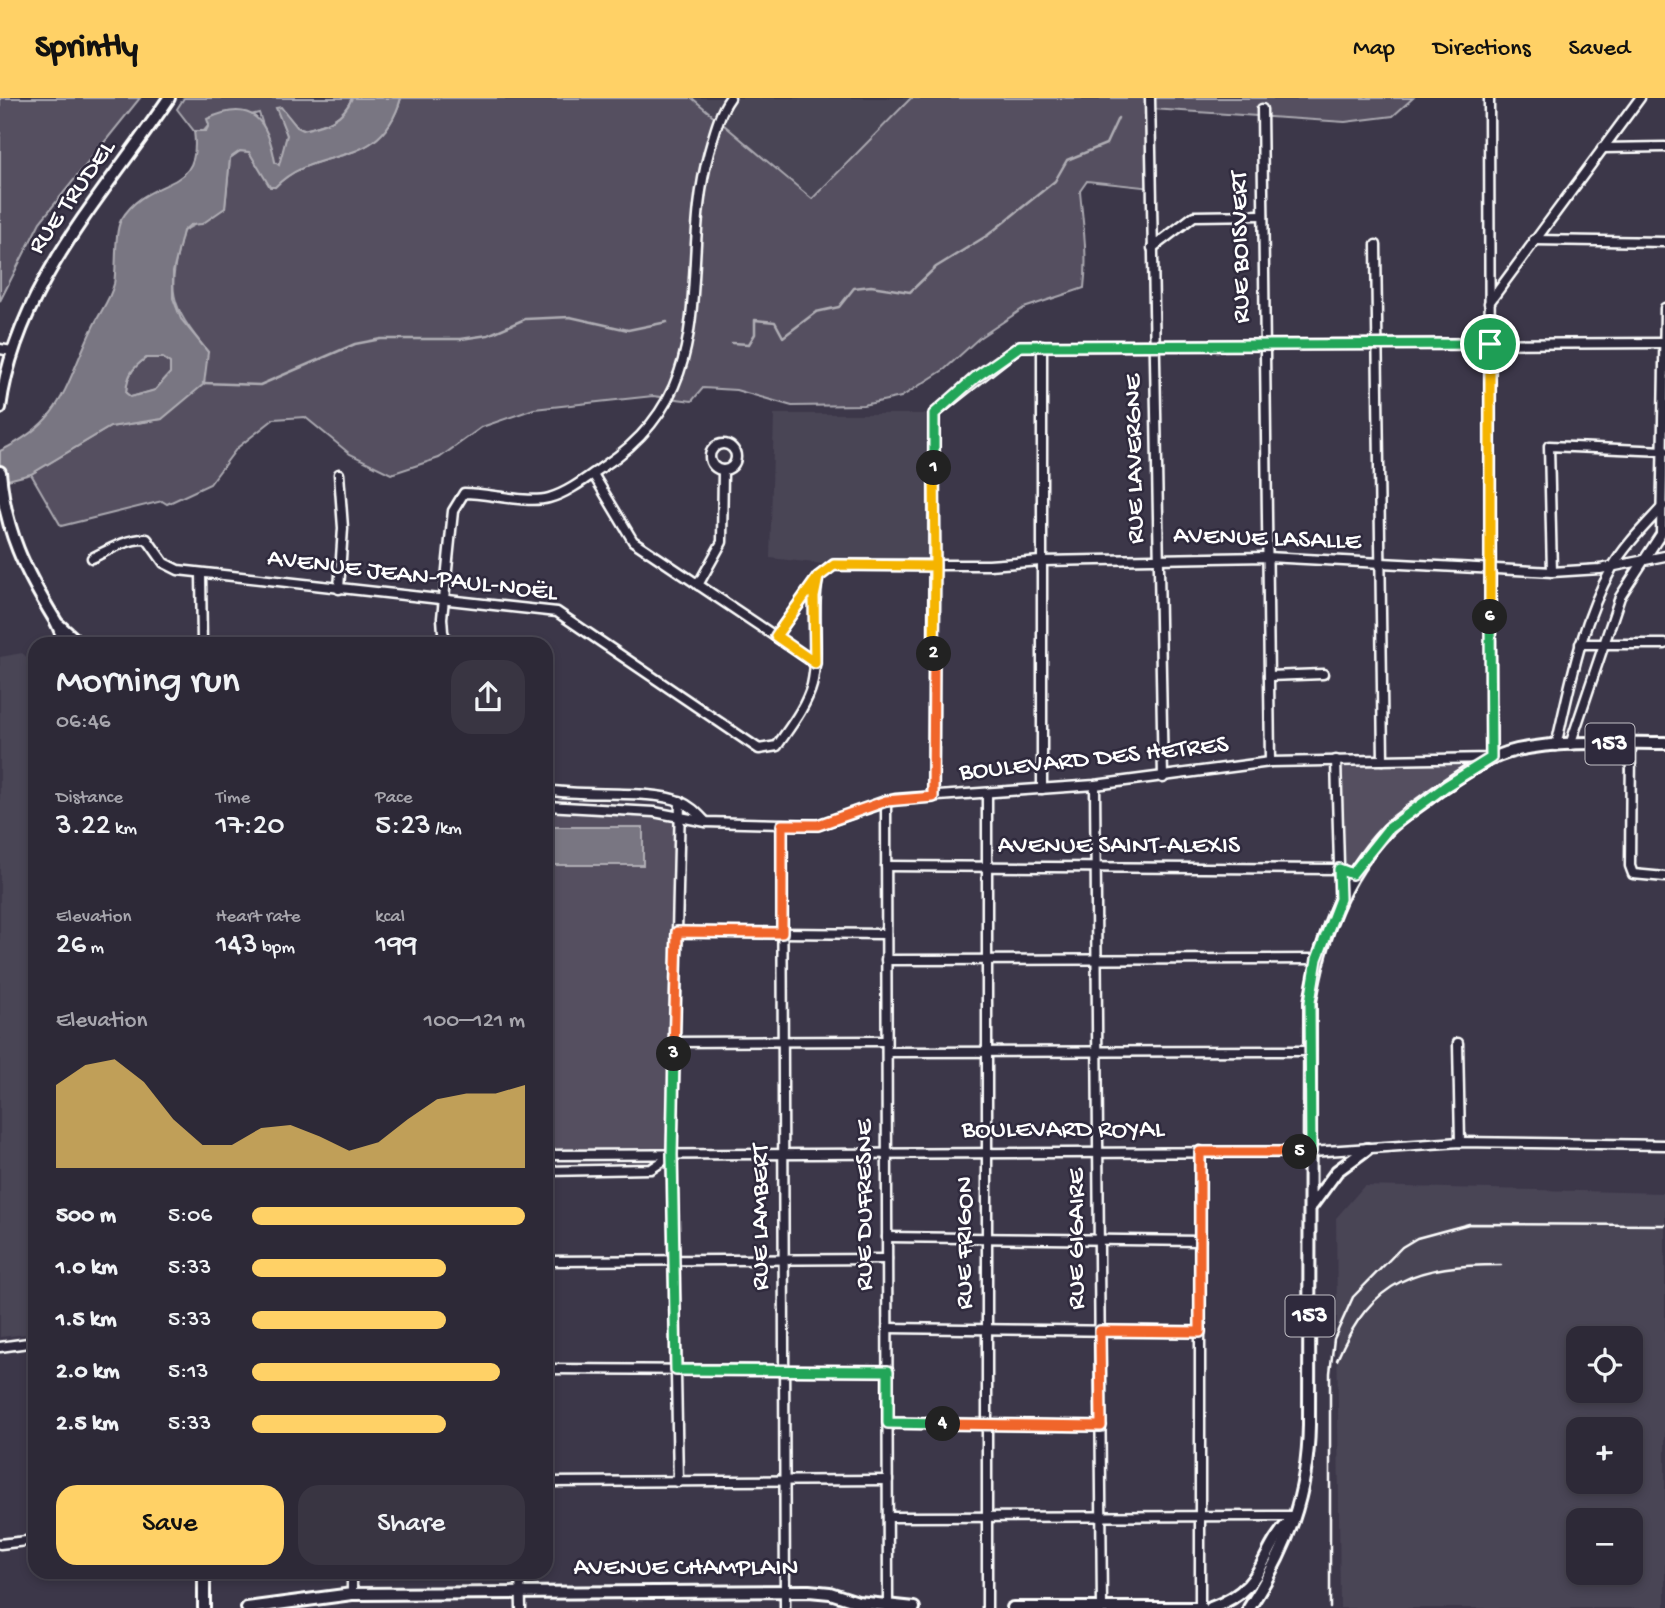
<!DOCTYPE html>
<html lang="en">
<head>
<meta charset="utf-8">
<style>
  body { margin:0; font-family:"Gochi Hand",sans-serif; background:#393542; color:#f1f3f6; height:100vh; display:flex; flex-direction:column; font-size:26px; white-space:nowrap }
  * { box-sizing:border-box; margin:0 }
  p { font-size:23px; color:#a7a6ad }
  .icon { flex:none; width:38px; height:38px; fill:none; stroke:currentColor; stroke-width:2; stroke-linecap:round; stroke-linejoin:round }
  .map { position:relative; flex:1; overflow:hidden }
  .side { position:absolute; left:28px; top:539px; width:525px; height:942px; display:flex; flex-direction:column; background:#2d2937; border-radius:21px; box-shadow:0 4px 10px #0003,0 0 0 2px #484552 }
  .side>* { flex:none }
  .tools { position:absolute; left:1566px; top:1228px; display:grid; gap:14px }
  .tools a { display:grid; place-items:center; width:77px; height:77px; border-radius:14px; background:#2d2937; box-shadow:0 4px 10px #0003,0 0 0 2px #484552; font-size:35px }
  .pin { position:absolute; display:grid; place-items:center; width:60px; height:60px; color:#fff; margin:-30px; border:4px solid #fff; border-radius:50%; box-shadow:0 2px 7px #0007 }
  .km { position:absolute; width:35px; height:35px; margin:-18px; border-radius:50%; background:#222; color:#fff; font-size:19px; line-height:35px; text-align:center }
  .round { display:grid; place-items:center; flex:none; width:74px; height:74px; border-radius:21px; background:#393542 }
  .summary { display:flex; align-items:center; justify-content:space-between; height:119px; padding:0 28px }
  h1 { font-size:38px; font-weight:600; line-height:52px }
  .figures { display:grid; grid-template-columns:repeat(3,1fr); gap:10px; height:119px; padding:7px 28px }
  .figures div { display:grid; align-content:center }
  .figures b { font-size:30px; font-weight:600 }
  .figures small { font-size:19px; font-weight:400 }
  .figures p { font-size:19px }
  .chart { height:196px; padding:14px 28px }
  .chart p { display:flex; justify-content:space-between }
  .chart svg { width:100%; height:126px; margin-top:7px; fill:#ffd166; opacity:.7 }
  .button { display:flex; gap:14px; margin-top:auto; padding:14px 28px }
  .button a { flex:1; height:80px; border-radius:21px; background:#ffd166; color:#111; font-size:28px; font-weight:600; line-height:80px; text-align:center }
  .button a+a { background:#393542; color:#f1f3f6 }
  ul { padding:0 28px; list-style:none; font-size:23px }
  li { display:grid; grid-template-columns:112px 84px 1fr; align-items:center; height:52px }
  li i { height:18px; border-radius:9px; background:#ffd166 }
  header { display:flex; align-items:center; gap:42px; box-sizing:border-box; height:98px; padding:0 35px; background:#ffd166; color:#111 }
  header strong { font-size:33px }
  nav { display:flex; gap:38px; margin-inline-start:auto; font-size:24px }
  .map>svg:first-child { display:block }
  .built { fill:#494455; fill-rule:evenodd }
  .green { fill:#555060; stroke:#aaa8b0; stroke-width:2 }
  .water { fill:#797682; stroke:#afadb4; stroke-width:2; fill-rule:evenodd }
  .lines { fill:none; stroke-linecap:round; stroke-linejoin:round }
  .stream { stroke:#afadb4; stroke-width:2.5 }
  .minor-casing { stroke:#fff; stroke-width:13 }
  .major-casing { stroke:#fff; stroke-width:16 }
  .minor { stroke:#2f2a3d; stroke-width:8 }
  .major { stroke:#2f2a3d; stroke-width:10 }
  .rail { stroke:#fff; stroke-width:2.5 }
  .split-1-casing { stroke:#fff; stroke-width:14 }
  .split-2-casing { stroke:#fff; stroke-width:14 }
  .split-3-casing { stroke:#fff; stroke-width:14 }
  .split-4-casing { stroke:#fff; stroke-width:14 }
  .split-5-casing { stroke:#fff; stroke-width:14 }
  .split-6-casing { stroke:#fff; stroke-width:14 }
  .split-7-casing { stroke:#fff; stroke-width:14 }
  .split-1 { stroke:#22a559; stroke-width:9 }
  .split-2 { stroke:#f5b400; stroke-width:9 }
  .split-3 { stroke:#f0652b; stroke-width:9 }
  .split-4 { stroke:#22a559; stroke-width:9 }
  .split-5 { stroke:#f0652b; stroke-width:9 }
  .split-6 { stroke:#22a559; stroke-width:9 }
  .split-7 { stroke:#f5b400; stroke-width:9 }
  .labels { text-anchor:middle; dominant-baseline:central; stroke-width:5; stroke-linejoin:round; paint-order:stroke }
  .shield { fill:#2f2a3d; stroke:#c1bfc5; stroke-width:2 }
  .shield-label { font-size:24px; font-weight:bold; fill:#fff }
  .street-label { font-size:26px; fill:#fff; stroke:#2f2a3d }
</style>
</head>
<body>
<header>
<strong>Sprintly</strong>
<nav><a>Map</a><a>Directions</a><a>Saved</a></nav>
</header>
<div class="map">
<svg width="1665" height="1510" viewBox="0 0 1665 1510">
  <rect width="100%" height="100%" fill="#3c3749"/>
  <filter id="ink" filterUnits="userSpaceOnUse"><feTurbulence type="fractalNoise" baseFrequency=".0143" numOctaves="2"/><feDisplacementMap in="SourceGraphic" scale="14" xChannelSelector="R" yChannelSelector="G"/><feConvolveMatrix kernelMatrix="1 2 1 2 8 2 1 2 1" color-interpolation-filters="sRGB"/></filter>
  <g filter="url(#ink)">
    <g class="built">
      <path d="M692,0H911L813,101Z"/>
      <path d="M774,316H934L935,468L833,467L770,460Z"/>
      <path d="M22,555L35,566V1235L0,1239V559Z"/>
      <path d="M1364,1088L1665,1095V1510H1340L1336,1120ZM1578,1241H1631V1293H1578ZM1578,1332H1631V1384H1578ZM1578,1423H1631V1475H1578Z"/>
    </g>
    <g class="green">
      <path d="M0,0H140L40,124L0,203Z"/>
      <path d="M184,0H352C343,22 325,27 303,32L297,29L281,10H277L287,37L281,65L276,67L259,15L209,27L203,34L194,33L177,11Z"/>
      <path d="M401,0H692L812,101L911,0H1413L1393,18L1345,24L1152,11V90L1087,83L1080,93C1083,127 1088,157 1084,190L1024,210L979,240L945,271L901,299L863,307L792,308L736,292L703,290L692,303L653,298L534,311L482,329L439,360L391,376L350,356L305,319L274,321L237,350L210,386L167,406L162,403L61,428L31,376L110,329L162,321L208,254C168,205 167,194 183,133L225,110L230,60L240,53L249,54L275,89C317,45 380,75 401,0Z"/>
      <path d="M146,260H163L170,265L171,275L156,292L131,299L126,295C127,278 132,270 146,260Z"/>
      <path d="M1491,660L1388,731L1352,776L1339,771L1336,662Z"/>
      <path d="M546,710L679,717L672,1057L546,1060Z"/>
    </g>
    <g class="water">
      <path d="M352,0H401C380,75 317,45 275,89H270L249,54L240,53L230,60L225,110L202,126L190,127L183,133L173,174V200L181,221L208,254L204,286L162,321L110,329L31,376L0,384V353C65,322 64,288 93,229C100,214 110,202 114,186C117,169 114,135 121,122C150,74 203,99 194,33H206L209,27L207,21C252,0 268,22 275,64L279,67L287,37L276,10L281,9L297,29L303,32C325,27 343,22 352,0ZM146,260H163L170,265V275L155,292L131,299L126,295C127,278 132,270 146,260Z"/>
      <rect x="549" y="729" width="94" height="38"/>
    </g>
    <g class="lines">
      <g class="stream">
        <path d="M732,245L749,246L755,236V222L775,224L783,239L816,214L839,209L854,190L871,188L910,194L936,169L988,137L1055,83L1067,62L1106,46L1118,20"/>
        <path d="M203,285L260,287L355,246L381,241H461L488,237L525,221L570,219L628,232L667,224"/>
      </g>
      <defs>
        <g id="minor">
          <path d="M1150,0L1163,680"/>
          <path d="M1262,11L1270,664"/>
          <path d="M1602,50L1665,49"/>
          <path d="M1534,142L1665,144"/>
          <path d="M1376,147L1383,662"/>
          <path d="M1152,150L1194,118L1263,117"/>
          <path d="M1489,205L1640,0"/>
          <path d="M1042,247V691"/>
          <path d="M0,251L12,253"/>
          <circle cx="723" cy="359" r="13"/>
          <path d="M339,376L343,430L339,491"/>
          <path d="M593,376L633,443L815,565"/>
          <path d="M92,460C108,452 128,440 147,441L164,465L178,472L557,514L759,651L777,648C790,629 806,609 812,587C820,551 811,514 818,479"/>
          <path d="M1552,474L1549,348L1665,353"/>
          <path d="M201,476L202,546"/>
          <path d="M698,487L722,444L723,372"/>
          <path d="M776,538L818,479L833,467H989L1041,463L1267,459L1552,474L1600,471L1665,458"/>
          <path d="M448,546L443,534L442,520L453,413L464,395C488,395 527,406 549,400C568,395 588,379 604,368C726,288 677,170 709,54C714,37 719,15 730,0"/>
          <path d="M1580,546H1665"/>
          <path d="M1269,578L1323,576"/>
          <path d="M1631,645L1630,768L1633,776L1665,779"/>
          <path d="M1570,647L1620,499L1661,436L1665,210"/>
          <path d="M1556,648C1570,587 1581,525 1612,470C1625,447 1646,427 1663,408"/>
          <path d="M1336,662L1340,801"/>
          <path d="M1095,687L1102,1510"/>
          <path d="M546,692C583,699 652,691 681,704C691,708 698,716 706,724"/>
          <path d="M987,696V1510"/>
          <path d="M933,699L934,316L1020,248L1665,245"/>
          <path d="M886,703L888,1510"/>
          <path d="M546,708L654,714L706,724L818,727L896,701L1095,687L1270,664L1491,660L1489,0"/>
          <path d="M782,727L785,1510"/>
          <path d="M886,768L1339,771L1352,776"/>
          <path d="M677,834L886,836"/>
          <path d="M886,862L1317,861"/>
          <path d="M674,944L886,943"/>
          <path d="M1458,945L1460,1044"/>
          <path d="M887,954L1311,953"/>
          <path d="M546,1057L1311,1054L1460,1044L1665,1047"/>
          <path d="M546,1073L651,1071L672,1057"/>
          <path d="M887,1139L1200,1143"/>
          <path d="M546,1163L887,1161"/>
          <path d="M887,1230L1200,1234"/>
          <path d="M0,1249L35,1244"/>
          <path d="M546,1271L888,1273"/>
          <path d="M888,1325L1101,1328"/>
          <path d="M546,1384L888,1382"/>
          <path d="M678,1384L672,1057L680,703"/>
          <path d="M888,1419L1293,1418"/>
          <path d="M0,1446L35,1442"/>
          <path d="M352,1474V1496"/>
          <path d="M520,1474L521,1510"/>
          <path d="M1200,1510V1053"/>
        </g>
        <g id="major">
          <path d="M0,310C16,189 103,98 169,0"/>
          <path d="M0,374C5,433 25,473 55,522C60,530 61,539 67,546"/>
          <path d="M59,527L80,546"/>
          <path d="M1312,1107L1337,1073L1367,1051"/>
          <path d="M204,1474V1510"/>
          <path d="M247,1510L352,1496L809,1493L830,1495L858,1504L914,1510"/>
          <path d="M1013,1510H1202"/>
          <path d="M1211,1510C1268,1489 1257,1457 1291,1422"/>
          <path d="M1249,1510C1287,1452 1308,1397 1309,1327L1310,904C1321,840 1341,781 1387,733C1400,719 1418,709 1433,697C1458,679 1486,659 1517,652C1564,642 1617,645 1665,645"/>
        </g>
      </defs>
      <use href="#minor" class="minor-casing"/>
      <use href="#major" class="major-casing"/>
      <use href="#minor" class="minor"/>
      <use href="#major" class="major"/>
      <g class="rail">
        <path d="M1337,1262C1372,1180 1417,1167 1501,1167"/>
        <path d="M1330,1510V1275L1334,1241L1353,1199L1402,1149L1417,1140L1469,1126L1665,1127"/>
      </g>
    </g>
  </g>
  <g class="lines" filter="url(#ink)">
    <defs>
      <path id="split-1" d="M934,370V316L976,279L1020,248L1490,246"/>
      <path id="split-2" d="M934,370L935,468L834,467L818,479L776,538L815,565L814,499L818,479L834,467L935,468L934,556"/>
      <path id="split-3" d="M674,956L677,834L782,835V727H818L886,703L933,699L934,556"/>
      <path id="split-4" d="M674,956L672,1057L676,1272L888,1273V1325L943,1326"/>
      <path id="split-5" d="M943,1326L1101,1328L1100,1233L1200,1234V1054H1300"/>
      <path id="split-6" d="M1300,1054H1311L1310,904L1317,861L1340,801L1339,771L1352,776L1388,731L1446,688L1491,660L1490,519"/>
      <path id="split-7" d="M1490,519V246"/>
    </defs>
    <use href="#split-1" class="split-1-casing"/>
    <use href="#split-2" class="split-2-casing"/>
    <use href="#split-3" class="split-3-casing"/>
    <use href="#split-4" class="split-4-casing"/>
    <use href="#split-5" class="split-5-casing"/>
    <use href="#split-6" class="split-6-casing"/>
    <use href="#split-7" class="split-7-casing"/>
    <use href="#split-1" class="split-1"/>
    <use href="#split-2" class="split-2"/>
    <use href="#split-3" class="split-3"/>
    <use href="#split-4" class="split-4"/>
    <use href="#split-5" class="split-5"/>
    <use href="#split-6" class="split-6"/>
    <use href="#split-7" class="split-7"/>
  </g>
  <g class="labels">
    <g class="shield">
      <rect x="1585.5" y="625.5" width="49" height="41" rx="5"/>
      <rect x="1285.5" y="1197.5" width="49" height="41" rx="5"/>
    </g>
    <g class="shield-label">
      <text x="1610" y="646">153</text>
      <text x="1310" y="1218">153</text>
    </g>
    <g class="street-label">
      <text transform="translate(73 100) rotate(-55)">RUE TRUDEL</text>
      <text transform="translate(1242 149) rotate(-91)">RUE BOISVERT</text>
      <text transform="translate(1136 361) rotate(-91)">RUE LAVERGNE</text>
      <text transform="translate(1267 442) rotate(2)">AVENUE LASALLE</text>
      <text transform="translate(412 479) rotate(7)">AVENUE JEAN-PAUL-NOËL</text>
      <text transform="translate(1094 662) rotate(-6)">BOULEVARD DES HETRES</text>
      <text x="1119" y="749">AVENUE SAINT-ALEXIS</text>
      <text x="1063" y="1033">BOULEVARD ROYAL</text>
      <text transform="translate(866 1107) rotate(-90)">RUE DUFRESNE</text>
      <text transform="translate(762 1119) rotate(-90)">RUE LAMBERT</text>
      <text transform="translate(1078 1141) rotate(-90)">RUE GIGAIRE</text>
      <text transform="translate(966 1145) rotate(-90)">RUE FRIGON</text>
      <text x="686" y="1471">AVENUE CHAMPLAIN</text>
    </g>
  </g>
</svg>
<div class="tools">
<a><svg class="icon" aria-label="locate" viewBox="0 0 24 24"><circle cx="12" cy="12" r="6"/><path d="M12 2v4M12 18v4M2 12h4M18 12h4"/></svg></a>
<a>+</a>
<a>−</a>
</div>
<div class="pin" style="left:1490px;top:246px;background:#1e9e55"><svg class="icon" aria-label="arrive" viewBox="0 0 24 24"><path d="M6 21V4h12l-3 4 3 4H6"/></svg></div>
<b class="km" style="left:934px;top:370px">1</b>
<b class="km" style="left:934px;top:556px">2</b>
<b class="km" style="left:674px;top:956px">3</b>
<b class="km" style="left:943px;top:1326px">4</b>
<b class="km" style="left:1300px;top:1054px">5</b>
<b class="km" style="left:1490px;top:519px">6</b>
<section class="side">
<div class="summary"><div><h1>Morning run</h1><p>06:46</p></div><a class="round"><svg class="icon" aria-label="share" viewBox="0 0 24 24"><path d="M12 15V3M7 8l5-5 5 5M5 13v7h14v-7"/></svg></a></div>
<div class="figures">
<div><p>Distance</p><b>3.22<small> km</small></b></div>
<div><p>Time</p><b>17:20</b></div>
<div><p>Pace</p><b>5:23<small> /km</small></b></div>
</div>
<div class="figures">
<div><p>Elevation</p><b>26<small> m</small></b></div>
<div><p>Heart rate</p><b>143<small> bpm</small></b></div>
<div><p>kcal</p><b>199</b></div>
</div>
<div class="chart"><p><span>Elevation</span>100–121 m</p>
<svg viewBox="0 0 160 44" preserveAspectRatio="none"><path d="M0 44V15L10 8L20 6L30 14L40 27L50 36L60 36L70 30L80 29L90 33L100 38L110 35L120 27L130 20L140 18L150 18L160 15V44z"/></svg>
</div>
<ul>
<li><b>500 m</b>5:06<i style="width:100%"></i></li>
<li><b>1.0 km</b>5:33<i style="width:71%"></i></li>
<li><b>1.5 km</b>5:33<i style="width:71%"></i></li>
<li><b>2.0 km</b>5:13<i style="width:91%"></i></li>
<li><b>2.5 km</b>5:33<i style="width:71%"></i></li>
</ul>
<div class="button"><a>Save</a><a>Share</a></div>
</section>
</div>
</body>
</html>
